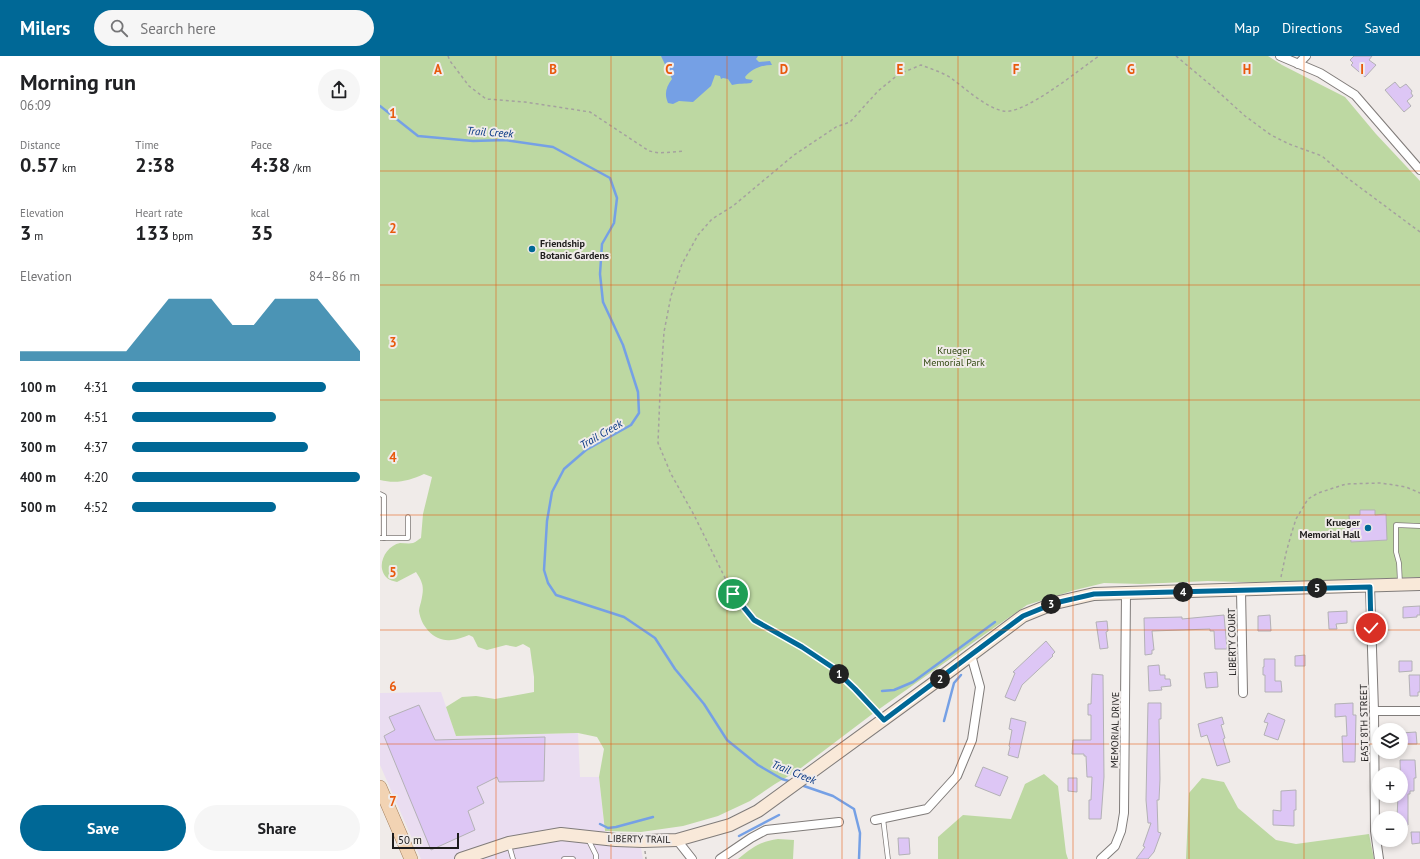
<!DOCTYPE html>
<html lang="en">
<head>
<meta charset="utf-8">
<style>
  body { margin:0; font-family:"PT Sans",sans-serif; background:#f6f6f6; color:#202124; height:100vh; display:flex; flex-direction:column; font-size:15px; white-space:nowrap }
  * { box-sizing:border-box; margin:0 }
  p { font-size:13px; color:#757577 }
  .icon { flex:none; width:22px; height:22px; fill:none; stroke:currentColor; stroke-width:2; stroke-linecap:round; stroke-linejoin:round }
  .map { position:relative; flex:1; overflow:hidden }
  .sheet { display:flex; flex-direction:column; background:#fff; width:380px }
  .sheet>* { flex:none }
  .tools { position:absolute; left:992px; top:667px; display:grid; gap:8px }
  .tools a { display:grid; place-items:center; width:36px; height:36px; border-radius:50%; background:#fff; box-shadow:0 2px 6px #0003; font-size:20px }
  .scale { position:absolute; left:12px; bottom:10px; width:67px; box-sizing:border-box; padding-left:4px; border:2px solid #1e1c1c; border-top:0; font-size:11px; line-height:14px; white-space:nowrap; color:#1e1c1c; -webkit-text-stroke:3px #f0ebe9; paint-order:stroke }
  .pin { position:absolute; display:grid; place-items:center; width:34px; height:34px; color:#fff; margin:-17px; border:2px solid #fff; border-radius:50%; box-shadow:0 1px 4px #0007 }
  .km { position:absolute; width:20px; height:20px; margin:-10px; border-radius:50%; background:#222; color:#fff; font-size:11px; line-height:20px; text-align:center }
  .round { display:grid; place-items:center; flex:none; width:42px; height:42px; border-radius:21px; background:#f6f6f6 }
  .head { display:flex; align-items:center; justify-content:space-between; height:68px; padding:0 20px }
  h1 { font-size:22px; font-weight:800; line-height:30px }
  .metrics { display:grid; grid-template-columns:repeat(3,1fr); gap:6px; height:68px; padding:4px 20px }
  .metrics div { display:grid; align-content:center }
  .metrics b { font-size:20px; font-weight:800 }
  .metrics small { font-size:11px; font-weight:400 }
  .metrics p { font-size:11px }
  .chart { height:112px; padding:8px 20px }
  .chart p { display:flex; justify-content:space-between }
  .chart svg { width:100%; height:72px; margin-top:4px; fill:#006896; opacity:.7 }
  .primary-button { display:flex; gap:8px; margin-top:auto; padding:8px 20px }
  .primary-button a { flex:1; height:46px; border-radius:24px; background:#006896; color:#fff; font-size:16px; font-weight:800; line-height:46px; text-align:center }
  .primary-button a+a { background:#f6f6f6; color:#202124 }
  ul { padding:0 20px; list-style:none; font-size:13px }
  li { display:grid; grid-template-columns:64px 48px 1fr; align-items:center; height:30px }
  li i { height:10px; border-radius:5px; background:#006896 }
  header { display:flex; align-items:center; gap:24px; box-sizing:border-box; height:56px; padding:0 20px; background:#006896; color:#fff }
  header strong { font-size:19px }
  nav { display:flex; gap:22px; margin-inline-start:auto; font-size:14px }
  .search { width:280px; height:36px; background:#f6f6f6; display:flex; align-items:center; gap:10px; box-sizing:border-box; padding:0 14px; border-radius:22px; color:#757577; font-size:15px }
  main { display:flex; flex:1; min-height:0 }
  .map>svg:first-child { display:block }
  .industrial { fill:#eaddf1 }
  .green { fill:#bdd8a2 }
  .water { fill:#75a0e5 }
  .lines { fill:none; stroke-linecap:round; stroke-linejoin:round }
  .stream { stroke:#75a0e5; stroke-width:2.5 }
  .building { fill:#ddc6f5; stroke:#b3b1b5 }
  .lane-casing { stroke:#807c7a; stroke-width:5.5 }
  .street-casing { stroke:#807c7a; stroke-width:10 }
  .secondary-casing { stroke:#807c7a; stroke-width:14 }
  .primary-casing { stroke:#a37f5d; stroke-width:14 }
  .path { stroke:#a5a19f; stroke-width:1.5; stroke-dasharray:3 3; stroke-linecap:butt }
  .lane { stroke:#fff; stroke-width:4 }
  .street { stroke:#fff; stroke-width:8 }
  .secondary { stroke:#f9e9d9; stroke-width:12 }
  .primary { stroke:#f2d3b3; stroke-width:13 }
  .route-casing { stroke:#fff; stroke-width:8 }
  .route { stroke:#006896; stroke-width:5 }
  .grid { fill:none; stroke:#e8590c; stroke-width:1; stroke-opacity:0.55 }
  .poi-dot { fill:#006896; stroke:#f0ebe9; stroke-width:1.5 }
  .labels { text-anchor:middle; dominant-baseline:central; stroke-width:4; stroke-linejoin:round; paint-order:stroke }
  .poi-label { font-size:10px; font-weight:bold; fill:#1e1c1c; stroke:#f0ebe9; text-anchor:start }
  .park-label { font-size:10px; fill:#2f460e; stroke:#f0ebe9 }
  .street-label { font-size:10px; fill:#1e1c1c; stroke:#f0ebe9 }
  .water-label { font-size:11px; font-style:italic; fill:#003281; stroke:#f0ebe9 }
  .grid-label { font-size:13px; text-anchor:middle; font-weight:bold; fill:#e8590c; stroke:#f0ebe9; stroke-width:4; stroke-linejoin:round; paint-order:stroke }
</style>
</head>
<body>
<header>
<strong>Milers</strong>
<div class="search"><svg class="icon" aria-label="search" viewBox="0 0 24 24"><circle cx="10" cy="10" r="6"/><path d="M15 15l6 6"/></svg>Search here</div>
<nav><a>Map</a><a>Directions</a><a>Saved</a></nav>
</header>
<main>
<section class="sheet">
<div class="head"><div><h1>Morning run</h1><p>06:09</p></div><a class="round"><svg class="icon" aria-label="share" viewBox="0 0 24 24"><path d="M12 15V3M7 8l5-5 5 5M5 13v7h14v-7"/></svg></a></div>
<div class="metrics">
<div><p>Distance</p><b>0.57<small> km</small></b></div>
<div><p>Time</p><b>2:38</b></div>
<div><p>Pace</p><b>4:38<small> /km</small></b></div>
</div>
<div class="metrics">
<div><p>Elevation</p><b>3<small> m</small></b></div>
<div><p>Heart rate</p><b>133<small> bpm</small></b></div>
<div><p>kcal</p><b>35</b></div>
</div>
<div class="chart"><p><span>Elevation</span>84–86 m</p>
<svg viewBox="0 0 160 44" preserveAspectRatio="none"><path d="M0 44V38L10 38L20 38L30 38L40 38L50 38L60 22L70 6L80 6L90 6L100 22L110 22L120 6L130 6L140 6L150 22L160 38V44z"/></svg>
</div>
<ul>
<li><b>100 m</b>4:31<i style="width:85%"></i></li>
<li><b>200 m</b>4:51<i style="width:63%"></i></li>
<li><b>300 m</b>4:37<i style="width:77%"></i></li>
<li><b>400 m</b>4:20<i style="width:100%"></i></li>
<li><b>500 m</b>4:52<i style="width:63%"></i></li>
</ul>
<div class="primary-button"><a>Save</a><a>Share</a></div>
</section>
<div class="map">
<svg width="1040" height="803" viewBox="0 0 1040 803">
  <rect width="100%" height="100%" fill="#f0ebe9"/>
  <path class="industrial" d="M61,636L76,680L198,677L200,721H219L226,788L247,791L261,792L263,803H41L0,709V637Z"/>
  <g class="green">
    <path d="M0,0H888L902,9L965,41L996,78L1040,125V521L894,527L828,525L761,528L724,527L695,534L647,549L618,569L495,656L417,715L395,728L370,745L338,760L303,770L261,776L225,775L219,721L224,693L217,681L198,677L76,680L66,651L82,641L96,640L115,643L154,636V621L150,592L143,588L136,591L126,589L107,594L98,591L93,581L89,579C83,581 77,584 71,584C55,586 41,571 39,555C39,553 40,549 41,546C44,532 44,528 36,516L17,526C9,524 4,522 2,513C0,502 9,489 20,487C24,487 29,488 33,487C36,486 39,483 41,482L43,458L52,421L44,418C29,425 16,428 0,424Z"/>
    <path d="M664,718L678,730L686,797L688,803H558V781L583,759L631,763L645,728Z"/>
    <path d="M822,722L844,726L858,752L896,784L916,788L989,778L994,803H806L809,737Z"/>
    <path d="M398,783L414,784L413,803H358C373,791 379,786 398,783Z"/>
  </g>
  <path class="water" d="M281,0H378L376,3L379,6L390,5L392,9C382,9 372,12 365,21L366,23L373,24L371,27C365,28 359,27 352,29L348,23L343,22L341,23L340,20L335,19L331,30L313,46L299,45L293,48L288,47C284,38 286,31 292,23Z"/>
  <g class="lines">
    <g class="stream">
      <path d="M0,50L38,80L93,85L125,84L173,91L230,122L237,142L234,167L222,188L220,218L223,246L243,289L258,336L259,357L251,369L206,394L184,413L172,436L167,465L164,514L168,527L176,539L244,561L275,582L295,613L324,648L347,684L378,709L402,723L412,726"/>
      <path d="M502,635L514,634L533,626L615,566"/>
      <path d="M564,665L574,627L581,619"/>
      <path d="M421,729L453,740L474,753L480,777L479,803"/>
      <path d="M220,768L228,772L236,771L273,761"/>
      <path d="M359,780L399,759"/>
    </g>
  </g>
  <g class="building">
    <path d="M974,0H992L989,4L996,9L985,21L971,9L973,7L970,4Z"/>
    <path d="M1015,26L1020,32L1026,28L1032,35L1031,37L1033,40L1027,45L1031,50L1024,56L1005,34Z"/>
    <path d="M980,454H995V459L1006,458L1007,484L971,486L969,459H980Z"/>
    <path d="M1040,550V559H1037V561L1023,562V551Z"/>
    <path d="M967,555V567L956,568L957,573H949L948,556Z"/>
    <path d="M844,559L847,593H835L834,575H830V573L772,575L774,594H772V598L765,599L764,562L802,561V563Z"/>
    <path d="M890,559L891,575H878V560Z"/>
    <path d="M727,565L728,575L726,576L728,592L720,593L716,566Z"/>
    <path d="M666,585L675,596L672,599L673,600L642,629L635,645L625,641L635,617L633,616Z"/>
    <path d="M925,599V610H915V600Z"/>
    <path d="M884,603H895V625H901L902,636H885V619H883V611H884Z"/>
    <path d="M1019,605H1032V615L1019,616Z"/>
    <path d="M779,609L780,619H785V623H790L791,630L781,631L782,634L769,635L768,610Z"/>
    <path d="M837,616L838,631L826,632L824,617Z"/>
    <path d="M712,618L723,619L724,721L721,763H709V744H711L712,721H707L706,700H704V698H692L693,684H711V659H708V648H711Z"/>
    <path d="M1029,619H1040V636H1038V640H1030Z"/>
    <path d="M768,647H781V663H779L780,723L779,744H777L778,776L781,777L774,796L768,803H756L765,791L763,790L771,767H768L766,744Z"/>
    <path d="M973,647V659H976L975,706H963L962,680H967L966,660L955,661V648Z"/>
    <path d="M39,649L55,684L165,681L164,725L119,726L117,721L97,731L104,747L88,755L95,774L51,794L4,680L15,674L9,661Z"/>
    <path d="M888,657L905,664L898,684L884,679L888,667L884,666Z"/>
    <path d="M842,661L844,668L841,669L845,682L843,683L850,706L837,710L827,679L821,681L818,668Z"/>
    <path d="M631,662L646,666L638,702L628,699L630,691L629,690L632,674L629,673Z"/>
    <path d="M1036,676L1037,688H1021V677Z"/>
    <path d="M1020,704H1035L1036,722H1034V735H1030V738H1028V769L1021,770V762H1017L1018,740H1021Z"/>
    <path d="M603,711L628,721L620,740L595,730Z"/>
    <path d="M688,722H697V736L688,735Z"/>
    <path d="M916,734V754H914V770L893,769V754L901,755V735Z"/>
    <path d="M1031,776H1040V787L1032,788Z"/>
    <path d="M518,782H529L530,798L519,799Z"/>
  </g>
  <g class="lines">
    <defs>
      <g id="lane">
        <path d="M0,438L4,440V482H0"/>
        <path d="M4,482H28V461"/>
        <path d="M1020,527L1019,507L1016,496V469L1040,470"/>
        <path d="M503,762L508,803"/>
        <path d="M208,783L216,799V803"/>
        <path d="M129,789L133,803"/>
        <path d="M184,803H193"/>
      </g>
      <g id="street">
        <path d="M900,0L940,17L975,39L1040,114"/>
        <path d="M918,8L926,0"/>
        <path d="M990,531L994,655L995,775L999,803"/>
        <path d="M861,535L863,637"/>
        <path d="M994,655H1040"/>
        <path d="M495,764L547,753L577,720L592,684L600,631L591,599"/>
        <path d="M297,784L312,803"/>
        <path d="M340,803L371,782L386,774L459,766"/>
        <path d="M721,803L735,790L741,775L744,757L746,537"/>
      </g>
      <path id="secondary" d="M81,803L129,787L181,778L236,784L263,785L297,784L350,769L378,755L551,629L643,560L675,547L714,538L1040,528"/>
      <path id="primary" d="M0,731L31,803"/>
    </defs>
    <use href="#lane" class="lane-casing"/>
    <use href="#street" class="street-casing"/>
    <use href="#secondary" class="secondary-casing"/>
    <use href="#primary" class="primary-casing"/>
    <g class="path">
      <path d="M68,0L70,5L89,30L106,43L145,46L210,56L269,95L279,97L305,95"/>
      <path d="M796,0L833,31L865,60L891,79L909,88L942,100L966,121L1040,176"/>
      <path d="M901,521L906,497L911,479L916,463L928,443L938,437L966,428L1001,427L1026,431L1040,437"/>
      <path d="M495,656L475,633L452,611L422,591L374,564L353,538L314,459L291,418L278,387L280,337L284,276L291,240L302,208L318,179L332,163L353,150L414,99L456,71L470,66L498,35L519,18L541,9C551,13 562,16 571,22C586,33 605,51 623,55C643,60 700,13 719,0"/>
      <path d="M265,795L266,803"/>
    </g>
    <use href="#lane" class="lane"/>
    <use href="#street" class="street"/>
    <use href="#secondary" class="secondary"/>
    <use href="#primary" class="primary"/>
  </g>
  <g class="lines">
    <defs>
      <path id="route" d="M353,538L374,564L422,591L452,611L475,633L504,664L643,560L675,547L714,538L990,531L991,572"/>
    </defs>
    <use href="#route" class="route-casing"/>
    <use href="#route" class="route"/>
  </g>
  <path class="grid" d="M116,0V803M231,0V803M347,0V803M462,0V803M578,0V803M693,0V803M809,0V803M924,0V803M0,115H1040M0,229H1040M0,344H1040M0,459H1040M0,574H1040M0,688H999M1021,688H1040"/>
  <g class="poi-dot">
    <circle cx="152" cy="193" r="4"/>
    <circle cx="988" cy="472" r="4"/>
  </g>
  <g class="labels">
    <g class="poi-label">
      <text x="160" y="187">Friendship<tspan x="160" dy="12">Botanic Gardens</tspan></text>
      <text x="980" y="466" text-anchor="end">Krueger<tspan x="980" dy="12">Memorial Hall</tspan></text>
    </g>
    <g class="park-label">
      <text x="574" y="294">Krueger<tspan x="574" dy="12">Memorial Park</tspan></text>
    </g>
    <g class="street-label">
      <text transform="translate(852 586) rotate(-91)">LIBERTY COURT</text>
      <text transform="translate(984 667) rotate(-91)">EAST 8TH STREET</text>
      <text transform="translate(735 674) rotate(-89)">MEMORIAL DRIVE</text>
      <text transform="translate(259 783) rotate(1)">LIBERTY TRAIL</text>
    </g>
    <g class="water-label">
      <text transform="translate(110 76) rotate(4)">Trail Creek</text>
      <text transform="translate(221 378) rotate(-30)">Trail Creek</text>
      <text transform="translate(414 716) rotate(22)">Trail Creek</text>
    </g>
  </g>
  <g class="grid-label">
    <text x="58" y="18">A</text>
    <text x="173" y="18">B</text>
    <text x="289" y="18">C</text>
    <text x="404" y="18">D</text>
    <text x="520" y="18">E</text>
    <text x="636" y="18">F</text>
    <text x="751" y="18">G</text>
    <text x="867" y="18">H</text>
    <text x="982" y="18">I</text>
    <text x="13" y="62">1</text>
    <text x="13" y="177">2</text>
    <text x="13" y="291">3</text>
    <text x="13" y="406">4</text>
    <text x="13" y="521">5</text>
    <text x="13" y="635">6</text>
    <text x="13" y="750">7</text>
  </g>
</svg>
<div class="tools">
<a><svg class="icon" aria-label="layers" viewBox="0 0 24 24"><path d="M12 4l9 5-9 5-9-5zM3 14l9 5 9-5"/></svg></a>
<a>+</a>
<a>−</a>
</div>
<div class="scale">50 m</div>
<div class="pin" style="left:353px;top:538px;background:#1e9e55"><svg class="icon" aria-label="arrive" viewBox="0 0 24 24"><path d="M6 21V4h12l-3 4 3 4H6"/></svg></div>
<div class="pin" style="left:991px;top:572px;background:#d93025"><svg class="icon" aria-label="check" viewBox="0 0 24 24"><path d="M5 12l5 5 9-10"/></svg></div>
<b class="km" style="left:459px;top:618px">1</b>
<b class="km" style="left:560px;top:623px">2</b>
<b class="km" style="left:671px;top:548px">3</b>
<b class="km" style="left:803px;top:536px">4</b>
<b class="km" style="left:937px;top:532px">5</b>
</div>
</main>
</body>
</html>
